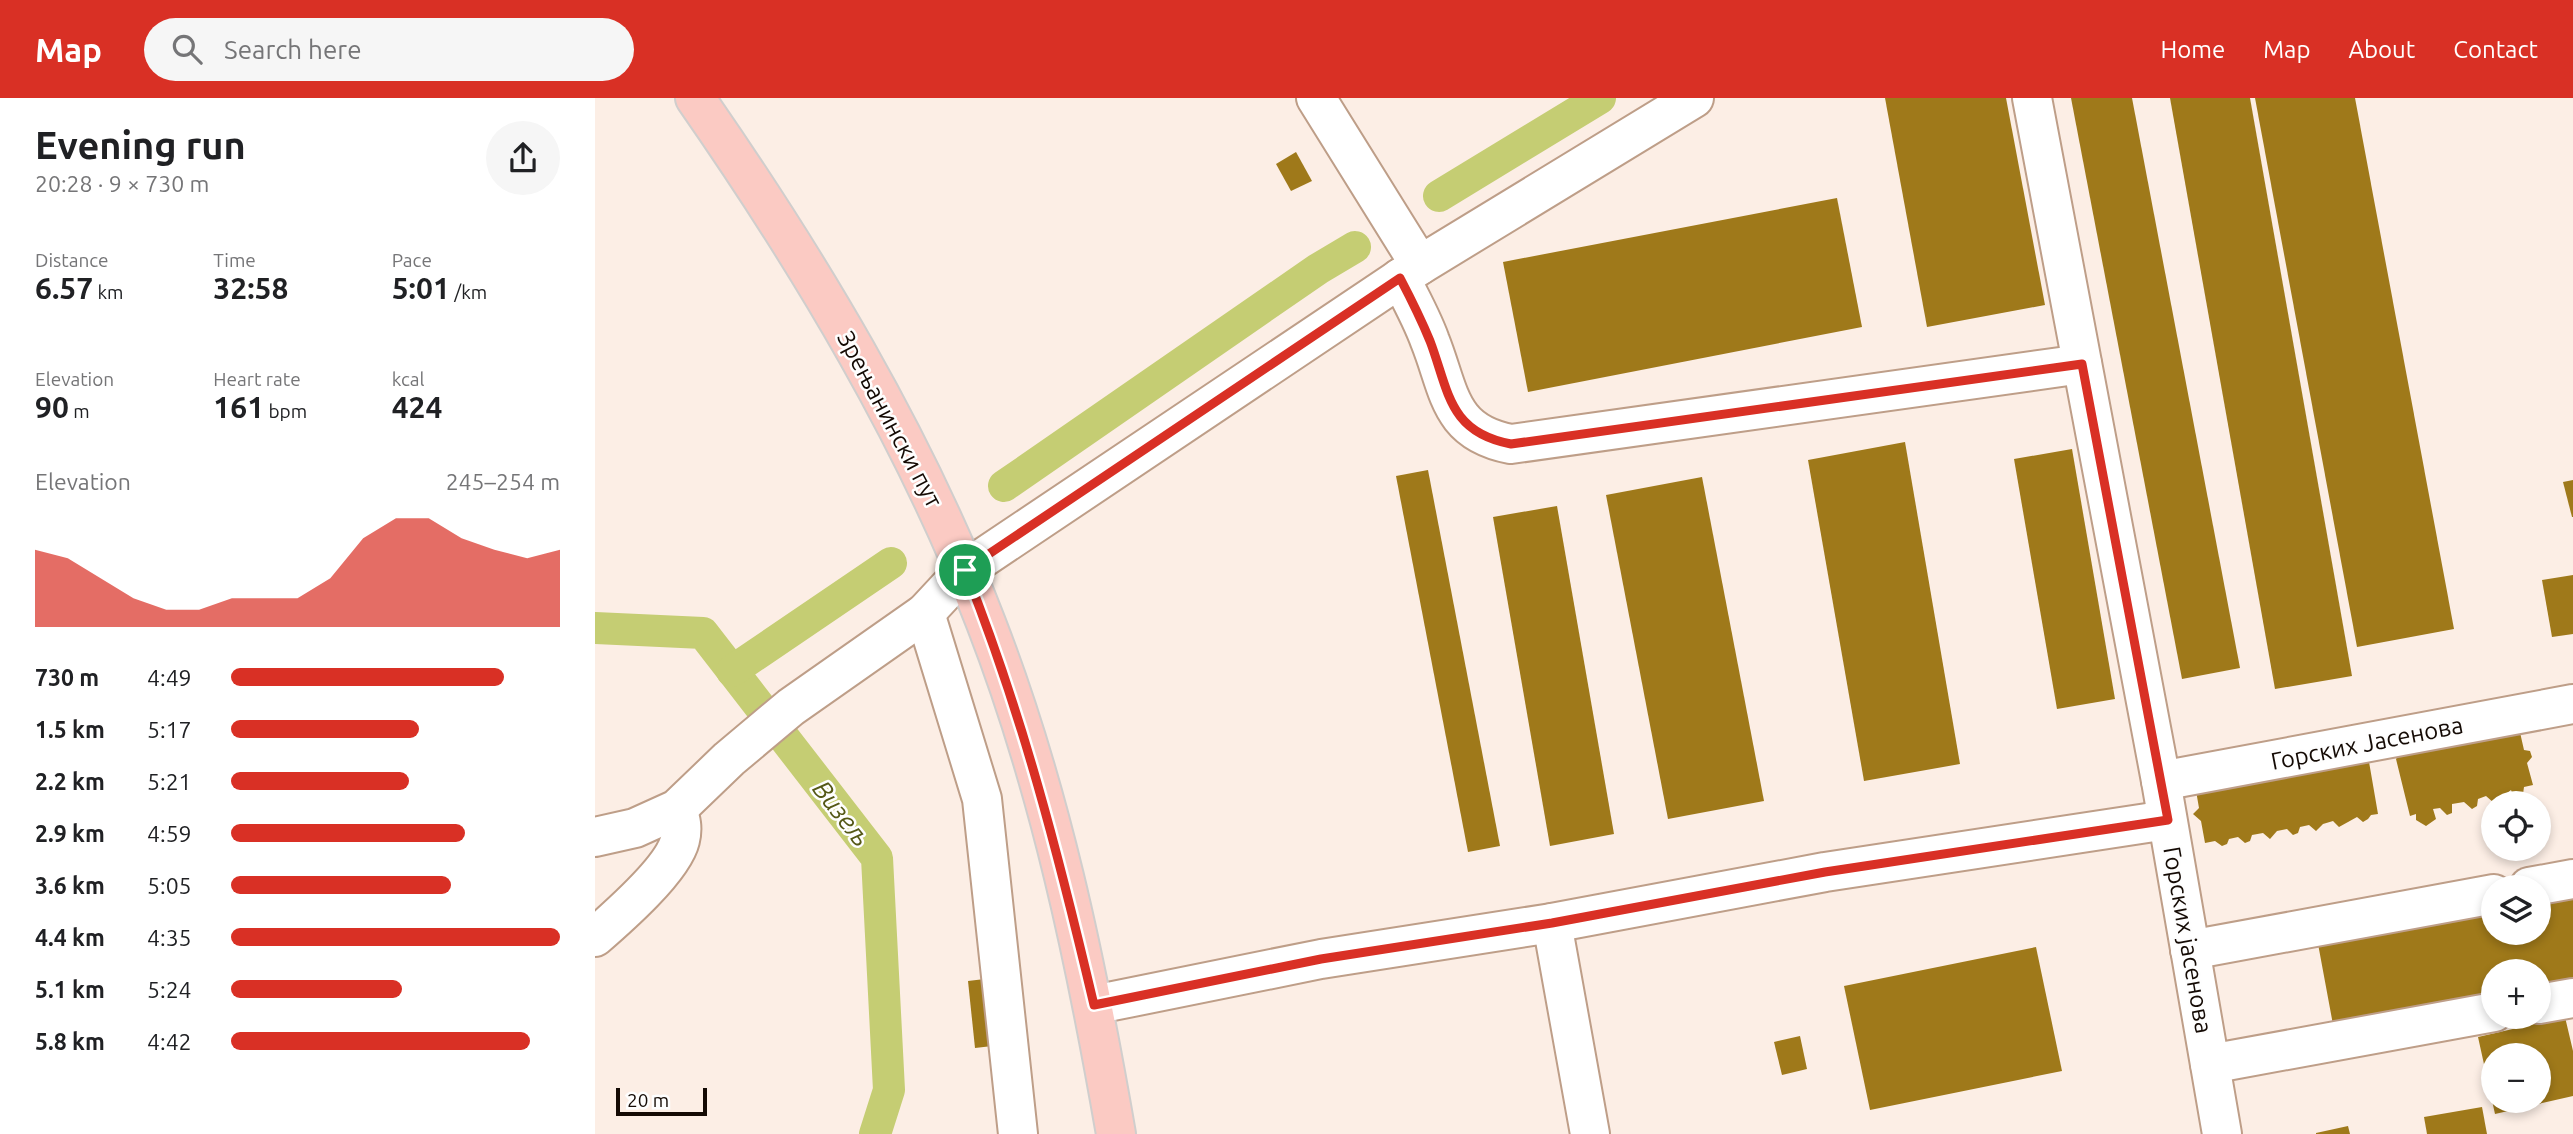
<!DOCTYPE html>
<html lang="en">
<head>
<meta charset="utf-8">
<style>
  body { margin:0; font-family:Ubuntu,sans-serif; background:#f6f6f6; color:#202124; height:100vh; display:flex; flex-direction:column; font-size:26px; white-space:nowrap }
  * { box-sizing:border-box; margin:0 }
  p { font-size:23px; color:#757577 }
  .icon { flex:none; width:38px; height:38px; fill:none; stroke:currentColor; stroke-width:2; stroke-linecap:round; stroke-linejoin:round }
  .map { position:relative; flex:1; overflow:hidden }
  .details { display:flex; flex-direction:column; background:#fff; width:595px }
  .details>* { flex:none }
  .fabs { position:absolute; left:1886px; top:693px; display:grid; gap:14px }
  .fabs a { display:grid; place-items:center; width:70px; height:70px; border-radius:50%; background:#fff; box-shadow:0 4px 10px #0003; font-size:35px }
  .scale { position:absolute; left:21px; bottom:18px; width:91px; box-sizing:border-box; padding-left:7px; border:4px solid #140a04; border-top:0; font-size:19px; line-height:24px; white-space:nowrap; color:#140a04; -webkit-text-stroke:5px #fefefe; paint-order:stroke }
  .pin { position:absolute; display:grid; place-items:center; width:60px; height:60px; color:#fff; margin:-30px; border:4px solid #fff; border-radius:50%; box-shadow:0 2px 7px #0007 }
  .round { display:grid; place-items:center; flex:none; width:74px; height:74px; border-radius:37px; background:#f6f6f6 }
  .headline { display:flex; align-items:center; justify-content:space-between; height:119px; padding:0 35px }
  h1 { font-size:38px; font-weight:600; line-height:52px }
  .stats { display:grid; grid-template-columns:repeat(3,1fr); gap:10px; height:119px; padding:7px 35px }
  .stats div { display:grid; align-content:center }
  .stats b { font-size:30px; font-weight:600 }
  .stats small { font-size:19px; font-weight:400 }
  .stats p { font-size:19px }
  .chart { height:196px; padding:14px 35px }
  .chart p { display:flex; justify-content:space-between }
  .chart svg { width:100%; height:126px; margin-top:7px; fill:#d93025; opacity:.7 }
  ul { padding:0 35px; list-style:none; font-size:23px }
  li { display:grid; grid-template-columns:112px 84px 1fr; align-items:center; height:52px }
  li i { height:18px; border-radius:9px; background:#d93025 }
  header { display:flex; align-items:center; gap:42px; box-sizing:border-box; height:98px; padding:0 35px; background:#d93025; color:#fff }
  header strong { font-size:33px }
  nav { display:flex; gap:38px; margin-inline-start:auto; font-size:24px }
  .search { width:490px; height:63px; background:#f6f6f6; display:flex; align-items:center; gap:18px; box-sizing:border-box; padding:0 24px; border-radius:38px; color:#757577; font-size:26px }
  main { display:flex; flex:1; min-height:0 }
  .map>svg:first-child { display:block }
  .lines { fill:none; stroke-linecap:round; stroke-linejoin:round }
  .canal { stroke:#c5cd73; stroke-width:32 }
  .building { fill:#9f791a; fill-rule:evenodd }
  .minor-casing { stroke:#be9e88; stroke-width:42 }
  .major-casing { stroke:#d0cecd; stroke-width:42 }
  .minor { stroke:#fff; stroke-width:38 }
  .major { stroke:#fbcac3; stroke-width:38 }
  .route-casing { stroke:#fff; stroke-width:14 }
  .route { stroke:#d93025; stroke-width:9 }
  .labels { text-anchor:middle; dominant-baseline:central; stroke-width:5; stroke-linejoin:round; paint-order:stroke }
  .street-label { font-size:24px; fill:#140a04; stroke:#fefefe }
  .water-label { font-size:26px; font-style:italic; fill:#545816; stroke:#fefefe }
</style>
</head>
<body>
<header>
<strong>Map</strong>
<div class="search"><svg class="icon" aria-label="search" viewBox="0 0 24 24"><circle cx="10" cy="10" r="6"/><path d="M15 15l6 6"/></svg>Search here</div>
<nav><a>Home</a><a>Map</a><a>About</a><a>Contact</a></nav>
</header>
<main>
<section class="details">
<div class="headline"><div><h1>Evening run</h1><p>20:28 · 9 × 730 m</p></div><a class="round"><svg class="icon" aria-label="share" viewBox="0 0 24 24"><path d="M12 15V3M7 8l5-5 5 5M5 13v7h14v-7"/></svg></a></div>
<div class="stats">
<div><p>Distance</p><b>6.57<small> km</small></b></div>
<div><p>Time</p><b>32:58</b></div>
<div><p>Pace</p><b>5:01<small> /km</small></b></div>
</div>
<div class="stats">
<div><p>Elevation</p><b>90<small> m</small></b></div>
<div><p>Heart rate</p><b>161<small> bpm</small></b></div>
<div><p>kcal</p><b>424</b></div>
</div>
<div class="chart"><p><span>Elevation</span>245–254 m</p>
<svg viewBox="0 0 160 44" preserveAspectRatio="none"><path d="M0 44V17L10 20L20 27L30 34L40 38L50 38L60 34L70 34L80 34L90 27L100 13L110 6L120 6L130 13L140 17L150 20L160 17V44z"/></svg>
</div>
<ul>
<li><b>730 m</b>4:49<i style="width:83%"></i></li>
<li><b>1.5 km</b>5:17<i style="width:57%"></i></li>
<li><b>2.2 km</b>5:21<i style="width:54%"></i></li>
<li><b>2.9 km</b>4:59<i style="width:71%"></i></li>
<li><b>3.6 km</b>5:05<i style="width:67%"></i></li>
<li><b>4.4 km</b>4:35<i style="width:100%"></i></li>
<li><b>5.1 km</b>5:24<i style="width:52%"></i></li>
<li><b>5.8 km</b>4:42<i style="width:91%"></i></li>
</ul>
</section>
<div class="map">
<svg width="1978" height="1036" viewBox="0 0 1978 1036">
  <rect width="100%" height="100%" fill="#fceee5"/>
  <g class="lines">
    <g class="canal">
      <path d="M844,98L1005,0"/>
      <path d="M409,388L723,171L760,149"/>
      <path d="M0,530L108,535L282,760L294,992L280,1036"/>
      <path d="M137,573L296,465"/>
    </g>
  </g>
  <g class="building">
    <path d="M1290,0H1411L1450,207L1332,229Z"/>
    <path d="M1476,0H1537L1645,570L1587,581Z"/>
    <path d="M1575,0H1655L1757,578L1680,591Z"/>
    <path d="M1660,0H1760L1859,531L1762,549Z"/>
    <path d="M701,54L717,83L696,93L681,66Z"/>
    <path d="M1242,100L1267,229L933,294L908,164Z"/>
    <path d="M1310,344L1365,666L1269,683L1213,362Z"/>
    <path d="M1477,351L1520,601L1462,611L1419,361Z"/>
    <path d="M833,372L905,748L873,754L801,378Z"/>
    <path d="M1107,379L1169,703L1073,721L1011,397Z"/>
    <path d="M1978,382V419H1977L1968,384Z"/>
    <path d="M962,408L1019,736L955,748L898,419Z"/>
    <path d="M1978,477V536L1957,539L1947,482Z"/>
    <path d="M1924,630L1929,652L1935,653L1937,659L1932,665L1938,687L1929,689L1928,696L1918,697L1916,692L1899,705L1891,698L1883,701L1882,708L1877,711L1869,704L1857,706V715L1852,717L1845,710L1838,711L1841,721L1831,728L1821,722V716L1815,718L1801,661L1803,658L1830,654L1831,647Z"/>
    <path d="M1773,658L1783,716L1776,717L1773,721L1768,724L1762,719L1744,729L1738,723L1728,726L1721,733L1714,727L1705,729L1703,735L1698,737L1692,731L1682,733L1675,741L1668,735L1657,737L1655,743L1650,745L1643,739L1634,741L1632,746L1627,748L1620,743L1610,745L1606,723L1598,716L1604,710L1600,687Z"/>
    <path d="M1978,786V896L1944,902V873H1899V901L1739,932L1721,835L1899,801V835H1944V793Z"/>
    <path d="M1441,849L1467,973L1275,1012L1249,888Z"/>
    <path d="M398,880L406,947L380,950L373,883Z"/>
    <path d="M1970,919L1978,953V998L1900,1016L1883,939ZM1899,957H1944V1003H1899Z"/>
    <path d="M1205,938L1212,971L1187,977L1179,944Z"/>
    <path d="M1887,1009L1892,1036H1832L1829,1019Z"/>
    <path d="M1753,1028L1755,1036H1721V1035Z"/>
  </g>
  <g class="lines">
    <defs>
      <g id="minor">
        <path d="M721,0L825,167"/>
        <path d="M1437,0L1566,683L1627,1036"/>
        <path d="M805,180C816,201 827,221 835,243C855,293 853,334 916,346L1487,266"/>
        <path d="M330,515L387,701L423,1036"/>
        <path d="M1566,683L1978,606"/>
        <path d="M0,739L40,730L82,711L134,661L196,609L330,515L370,472L825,167L1099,0"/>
        <path d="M1934,789L1978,781"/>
        <path d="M957,825L995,1036"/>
        <path d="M0,839C23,819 78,771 85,742C88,730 86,722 82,711"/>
        <path d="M1595,852L1899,796"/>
        <path d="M1944,906L1978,900"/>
        <path d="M498,907L726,861L957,825L1230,774L1572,722"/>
        <path d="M1615,966L1899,914"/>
      </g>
      <path id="major" d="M100,0C214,164 319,338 391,525C455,690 491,863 521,1036"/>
    </defs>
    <use href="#minor" class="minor-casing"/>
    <use href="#major" class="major-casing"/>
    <use href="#minor" class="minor"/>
    <use href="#major" class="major"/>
  </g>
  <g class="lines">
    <defs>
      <path id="route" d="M805,180C816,201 826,221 835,243C854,293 853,334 916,346L1487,266L1573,722L1230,774L957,825L726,861L499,907C464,759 427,614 370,472Z"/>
    </defs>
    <use href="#route" class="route-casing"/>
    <use href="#route" class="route"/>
  </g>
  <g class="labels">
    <g class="street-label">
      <text transform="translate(295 321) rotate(62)">Зрењанински пут</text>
      <text transform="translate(1772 645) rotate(-11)">Горских Јасенова</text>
      <text transform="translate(1593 842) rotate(80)">Горских јасенова</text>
    </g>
    <g class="water-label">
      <text transform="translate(247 715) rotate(52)">Визељ</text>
    </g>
  </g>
</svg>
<div class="fabs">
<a><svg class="icon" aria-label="locate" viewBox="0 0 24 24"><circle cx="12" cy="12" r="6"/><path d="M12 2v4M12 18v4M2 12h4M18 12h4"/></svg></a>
<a><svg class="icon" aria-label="layers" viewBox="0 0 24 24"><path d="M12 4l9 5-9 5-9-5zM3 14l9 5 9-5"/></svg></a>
<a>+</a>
<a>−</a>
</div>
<div class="scale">20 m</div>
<div class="pin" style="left:370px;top:472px;background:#1e9e55"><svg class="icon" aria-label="arrive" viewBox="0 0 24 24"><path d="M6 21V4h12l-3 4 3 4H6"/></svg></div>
</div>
</main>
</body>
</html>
